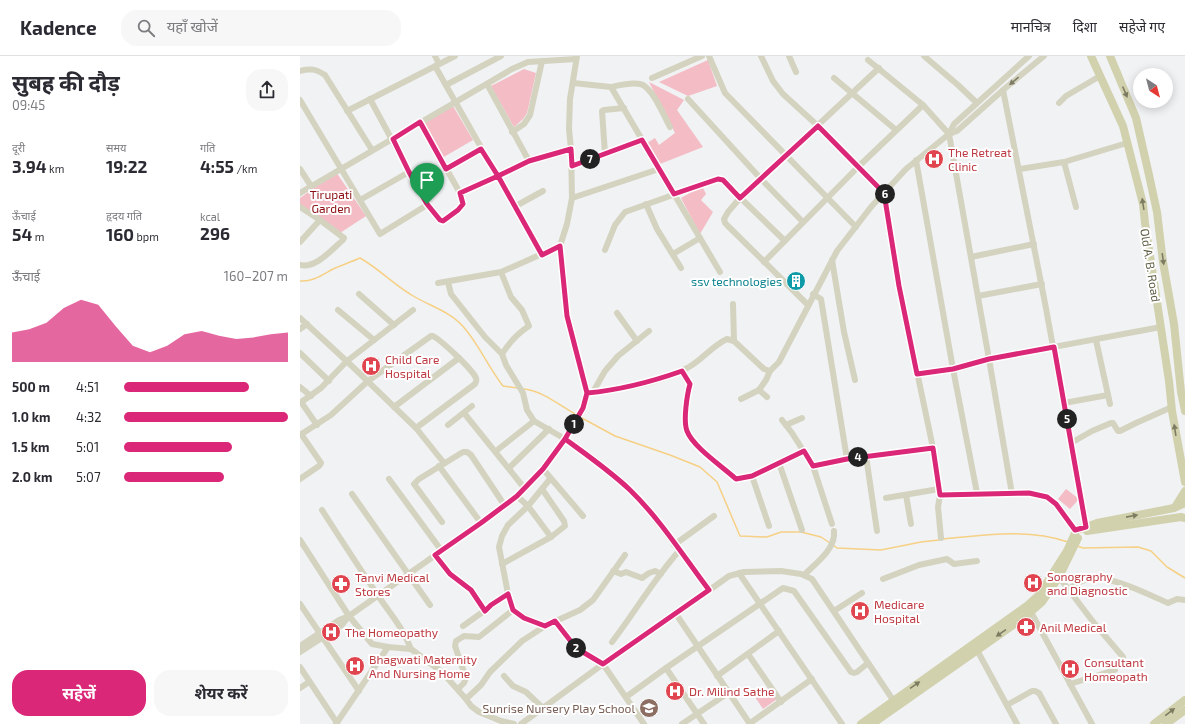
<!DOCTYPE html>
<html lang="hi">
<head>
<meta charset="utf-8">
<style>
  body { margin:0; font-family:"Exo 2","Noto Sans Devanagari",sans-serif; background:#f7f7f7; color:#2b2b33; height:100vh; display:flex; flex-direction:column; font-size:15px; white-space:nowrap }
  * { box-sizing:border-box; margin:0 }
  p { font-size:13px; color:#7c7c81 }
  .icon { flex:none; width:22px; height:22px; fill:none; stroke:currentColor; stroke-width:2; stroke-linecap:round; stroke-linejoin:round }
  .map { position:relative; flex:1; overflow:hidden }
  .sheet { display:flex; flex-direction:column; background:#fff; width:300px }
  .sheet>* { flex:none }
  .needle { width:26px; rotate:144deg }
  .fabs { position:absolute; left:833px; top:12px; display:grid; gap:8px }
  .fabs a { display:grid; place-items:center; width:40px; height:40px; border-radius:50%; background:#fff; box-shadow:0 2px 10px #0003; font-size:20px }
  .pin { position:absolute; display:grid; place-items:center; width:34px; height:34px; color:#fff; margin:-41px -17px; border-radius:50% 50% 50% 0; rotate:-45deg; box-shadow:0 0 4px #0007 }
  .pin .icon { rotate:45deg }
  .km { position:absolute; width:20px; height:20px; margin:-10px; border-radius:50%; background:#222; color:#fff; font-size:11px; line-height:20px; text-align:center }
  .round { display:grid; place-items:center; flex:none; width:42px; height:42px; border-radius:16px; background:#f7f7f7 }
  .headline { display:flex; align-items:center; justify-content:space-between; height:68px; padding:0 12px }
  h1 { font-size:22px; font-weight:700; line-height:30px }
  .stats { display:grid; grid-template-columns:repeat(3,1fr); gap:6px; height:68px; padding:4px 12px }
  .stats div { display:grid; align-content:center }
  .stats b { font-size:17px; font-weight:700 }
  .stats small { font-size:11px; font-weight:400 }
  .stats p { font-size:11px }
  .chart { height:112px; padding:8px 12px }
  .chart p { display:flex; justify-content:space-between }
  .chart svg { width:100%; height:72px; margin-top:4px; fill:#db2777; opacity:.7 }
  .button { display:flex; gap:8px; margin-top:auto; padding:8px 12px }
  .button a { flex:1; height:46px; border-radius:16px; background:#db2777; color:#fff; font-size:16px; font-weight:700; line-height:46px; text-align:center }
  .button a+a { background:#f7f7f7; color:#2b2b33 }
  ul { padding:0 12px; list-style:none; font-size:13px }
  li { display:grid; grid-template-columns:64px 48px 1fr; align-items:center; height:30px }
  li i { height:10px; border-radius:5px; background:#db2777 }
  header { display:flex; align-items:center; gap:24px; box-sizing:border-box; height:56px; padding:0 20px; background:#fff; border-bottom:1px solid #e1e1e2 }
  header strong { font-size:19px }
  nav { display:flex; gap:22px; margin-inline-start:auto; font-size:14px }
  .search { width:280px; height:36px; background:#f7f7f7; display:flex; align-items:center; gap:10px; box-sizing:border-box; padding:0 14px; border-radius:16px; color:#7c7c81; font-size:15px }
  main { display:flex; flex:1; min-height:0 }
  .map>svg:first-child { display:block }
  .green { fill:#f4bcc5 }
  .lines { fill:none; stroke-linecap:round; stroke-linejoin:round }
  .stream { stroke:#f6d085; stroke-width:1.5 }
  .minor { stroke:#d4d3c0; stroke-width:6 }
  .major { stroke:#d2d1ae; stroke-width:8 }
  .oneway { fill:#7e7c65 }
  .oneway2 { fill:#7d7c61 }
  .route-casing { stroke:#fff; stroke-width:8 }
  .route { stroke:#db2777; stroke-width:5 }
  .labels { text-anchor:middle; dominant-baseline:central; stroke-width:4; stroke-linejoin:round; paint-order:stroke }
  .health-label { font-size:12px; fill:#be3a42; stroke:#fff; text-anchor:start }
  .park-label { font-size:12px; fill:#8c0d12; stroke:#fff }
  .street-label { font-size:12px; fill:#615f47; stroke:#fff }
  .culture-label { font-size:12px; fill:#0d838f; stroke:#fff; text-anchor:end }
  .education-label { font-size:12px; fill:#785e54; stroke:#fff; text-anchor:end }
</style>
</head>
<body>
<header>
<strong>Kadence</strong>
<div class="search"><svg class="icon" aria-label="search" viewBox="0 0 24 24"><circle cx="10" cy="10" r="6"/><path d="M15 15l6 6"/></svg>यहाँ खोजें</div>
<nav><a>मानचित्र</a><a>दिशा</a><a>सहेजे गए</a></nav>
</header>
<main>
<section class="sheet">
<div class="headline"><div><h1>सुबह की दौड़</h1><p>09:45</p></div><a class="round"><svg class="icon" aria-label="share" viewBox="0 0 24 24"><path d="M12 15V3M7 8l5-5 5 5M5 13v7h14v-7"/></svg></a></div>
<div class="stats">
<div><p>दूरी</p><b>3.94<small> km</small></b></div>
<div><p>समय</p><b>19:22</b></div>
<div><p>गति</p><b>4:55<small> /km</small></b></div>
</div>
<div class="stats">
<div><p>ऊँचाई</p><b>54<small> m</small></b></div>
<div><p>हृदय गति</p><b>160<small> bpm</small></b></div>
<div><p>kcal</p><b>296</b></div>
</div>
<div class="chart"><p><span>ऊँचाई</span>160–207 m</p>
<svg viewBox="0 0 160 44" preserveAspectRatio="none"><path d="M0 44V26L10 24L20 20L30 11L40 6L50 9L60 22L70 34L80 38L90 34L100 27L110 25L120 28L130 30L140 29L150 27L160 26V44z"/></svg>
</div>
<ul>
<li><b>500 m</b>4:51<i style="width:76%"></i></li>
<li><b>1.0 km</b>4:32<i style="width:100%"></i></li>
<li><b>1.5 km</b>5:01<i style="width:66%"></i></li>
<li><b>2.0 km</b>5:07<i style="width:61%"></i></li>
</ul>
<div class="button"><a>सहेजें</a><a>शेयर करें</a></div>
</section>
<div class="map">
<svg width="885" height="668" viewBox="0 0 885 668">
  <rect width="100%" height="100%" fill="#f1f2f4"/>
  <g class="green">
    <path d="M408,4L417,30L388,40L359,26Z"/>
    <path d="M224,13L236,17L227,57L223,63L214,71L191,30Z"/>
    <path d="M349,26L384,44L377,54L403,91L360,108L347,87L355,82L359,89L375,77Z"/>
    <path d="M153,50L173,84L142,102L123,68Z"/>
    <path d="M36,116L66,160L40,177L0,149V142Z"/>
    <path d="M402,130L406,138L401,144L413,156L400,178L381,142Z"/>
    <path d="M766,433L779,443L770,453L758,443Z"/>
    <path d="M469,631L477,643L463,653L455,641Z"/>
  </g>
  <g class="lines">
    <g class="stream">
      <path d="M0,225C13,226 22,219 33,213C42,209 51,206 60,202C78,212 92,227 110,238C128,250 152,255 166,274C180,291 189,312 203,330L218,332"/>
      <path d="M224,333C243,335 260,350 277,359"/>
      <path d="M280,361L315,380L370,399L400,411L417,426L440,480L467,481L481,476H501L521,481L530,487"/>
      <path d="M643,483C684,479 728,472 768,486"/>
      <path d="M533,489L537,492L581,494L621,486L639,484"/>
      <path d="M777,490L783,492L838,491L851,495L867,511L885,522"/>
    </g>
    <g class="minor">
      <path d="M135,0L139,8"/>
      <path d="M409,0L425,37L556,171"/>
      <path d="M461,0L473,25L483,38L518,70L584,137L599,230L633,392L640,439L638,451L641,482"/>
      <path d="M489,0L496,16"/>
      <path d="M624,0L658,29L677,47"/>
      <path d="M568,4L623,49L649,78L689,303L712,438"/>
      <path d="M135,10L242,199"/>
      <path d="M0,15C10,12 16,13 25,19L72,94"/>
      <path d="M352,22L402,0"/>
      <path d="M534,22L596,74"/>
      <path d="M273,27L311,31L420,216"/>
      <path d="M187,28L229,105"/>
      <path d="M146,29L201,0"/>
      <path d="M311,31C320,29 331,26 340,28C352,30 364,60 370,71"/>
      <path d="M703,34L745,247L786,471"/>
      <path d="M70,43L127,149L139,164L143,165L158,154L163,148L160,137L120,66"/>
      <path d="M388,43L461,123L503,166"/>
      <path d="M0,44L80,178L127,149"/>
      <path d="M759,47L766,40L800,20"/>
      <path d="M47,55L155,0"/>
      <path d="M212,76L224,68L230,59L242,5"/>
      <path d="M649,78L654,68L729,0"/>
      <path d="M305,98L302,55L304,54L324,52"/>
      <path d="M616,104L653,313L677,437"/>
      <path d="M764,106L776,151"/>
      <path d="M272,110L343,85"/>
      <path d="M0,113L11,130"/>
      <path d="M146,113L181,93"/>
      <path d="M720,113L764,106L827,87"/>
      <path d="M0,137L212,13L228,6L276,3"/>
      <path d="M160,137L229,105L271,93"/>
      <path d="M272,142L359,113"/>
      <path d="M60,144L109,116"/>
      <path d="M346,148L357,173L381,212"/>
      <path d="M0,151L20,164"/>
      <path d="M214,151L243,135"/>
      <path d="M0,186L20,164L44,182L43,184C32,193 16,213 0,209"/>
      <path d="M305,194L315,169L325,156L418,123L423,125L485,185"/>
      <path d="M373,198L400,182"/>
      <path d="M671,201L734,188"/>
      <path d="M532,204L544,276L555,324"/>
      <path d="M464,206L558,111L623,49"/>
      <path d="M148,226L151,238L185,281L202,298C209,287 218,277 229,270L222,254L211,241L201,216"/>
      <path d="M138,227L201,216L260,190"/>
      <path d="M59,238L94,269"/>
      <path d="M513,238L521,243L547,403"/>
      <path d="M678,240L742,228"/>
      <path d="M433,248L434,285"/>
      <path d="M508,249L429,171L425,167L424,163L428,156L440,142L579,12"/>
      <path d="M38,254L74,284"/>
      <path d="M317,257L337,285"/>
      <path d="M0,262L54,312L116,372L144,407"/>
      <path d="M0,273L7,268"/>
      <path d="M796,284L810,348"/>
      <path d="M0,297L29,325"/>
      <path d="M202,298L206,309L223,337L227,354L234,365L265,383L294,404L329,433L349,455L409,534"/>
      <path d="M382,315L390,329C387,339 383,365 387,375C393,392 423,411 436,423L452,420"/>
      <path d="M617,318L653,313L689,303L861,271"/>
      <path d="M0,331L11,340"/>
      <path d="M459,334L467,341"/>
      <path d="M293,336L305,315L318,300L349,275"/>
      <path d="M287,337C318,334 362,327 389,311C403,303 412,290 427,283L434,285L464,313L470,315"/>
      <path d="M441,343L459,334L466,324L470,315L479,306L537,195L571,151L606,113L649,78L657,75L703,34L744,0"/>
      <path d="M1,346L17,369"/>
      <path d="M0,347L21,332L47,305L113,254"/>
      <path d="M764,347L808,339"/>
      <path d="M94,351L159,302"/>
      <path d="M164,357L225,433"/>
      <path d="M482,364L492,377L513,410L532,468"/>
      <path d="M148,369L172,350"/>
      <path d="M486,369L502,362"/>
      <path d="M0,379L31,359L68,325L131,280H133C142,285 172,313 176,322C177,325 176,325 175,328L116,372"/>
      <path d="M771,387L792,375L811,367H813L818,375H820L836,367L872,351"/>
      <path d="M196,395L234,365"/>
      <path d="M566,400L577,475"/>
      <path d="M479,407L502,474"/>
      <path d="M139,410L181,467"/>
      <path d="M513,410L547,403L633,392"/>
      <path d="M209,412L249,373"/>
      <path d="M243,413L283,460"/>
      <path d="M0,423L19,410L21,407L1,378"/>
      <path d="M89,423L141,494"/>
      <path d="M52,438L130,549"/>
      <path d="M606,439L611,468"/>
      <path d="M640,439L729,437L747,441L756,448L775,473"/>
      <path d="M217,440L228,450L251,481"/>
      <path d="M586,442L639,433"/>
      <path d="M22,454C40,482 58,510 77,538C90,558 102,570 111,593"/>
      <path d="M142,466L114,428L119,423L163,396H167L171,399L205,450"/>
      <path d="M469,470L452,420L504,395"/>
      <path d="M0,484L49,560L72,588L88,591L111,593L142,616L166,643L171,650L179,656L201,665L214,668"/>
      <path d="M374,489L414,460"/>
      <path d="M135,499L150,518L171,534L185,555"/>
      <path d="M202,508L251,481L265,470L264,465L242,433"/>
      <path d="M313,515L321,518L326,516L342,522L349,517L355,515L361,518"/>
      <path d="M439,517L542,668"/>
      <path d="M504,519C516,507 536,493 534,475"/>
      <path d="M759,521L794,567L823,601"/>
      <path d="M583,523L619,509L647,503L654,508L677,505"/>
      <path d="M768,533C773,530 779,526 785,524C808,517 847,538 868,547L877,543L885,544"/>
      <path d="M0,548L59,635"/>
      <path d="M534,555L562,537"/>
      <path d="M731,556L792,668"/>
      <path d="M376,558L450,668"/>
      <path d="M255,565L276,592L303,608L344,668"/>
      <path d="M163,570L208,538"/>
      <path d="M245,570L225,561L213,554L208,538L199,491L202,480L208,469L228,450L250,423"/>
      <path d="M312,586C335,556 354,523 379,495"/>
      <path d="M0,590L39,564L49,560L212,445L243,413L265,383L283,352L287,337L267,260L260,190L267,168L272,142L271,93L269,73L270,43L277,0"/>
      <path d="M677,594L717,668"/>
      <path d="M0,596L42,569L48,561"/>
      <path d="M448,598L481,646"/>
      <path d="M0,611L37,667"/>
      <path d="M366,612L404,668"/>
      <path d="M204,620L213,630L226,636L243,652"/>
      <path d="M417,620L479,575"/>
      <path d="M770,628L815,614"/>
      <path d="M0,632L9,626"/>
      <path d="M158,633L164,627L166,622L155,590L156,585L164,580L179,581L213,554"/>
      <path d="M326,641L366,612L483,532L494,535L551,616L554,617L557,616L568,607"/>
      <path d="M166,643L181,629L190,616L222,585L245,570L280,554L293,544L325,499"/>
      <path d="M707,649L732,635H735L739,637L756,668"/>
      <path d="M36,668L88,591"/>
      <path d="M221,668L303,608L376,558L429,520L444,516L481,515L501,518L512,523L593,644"/>
      <path d="M382,668L428,637"/>
      <path d="M449,668L512,623"/>
    </g>
    <g class="major">
      <path d="M791,0L823,70L843,148L845,167L869,325L872,355L885,426"/>
      <path d="M810,0L836,62L849,119L857,156L863,206L874,268L881,336L885,355"/>
      <path d="M875,451L885,435"/>
      <path d="M781,473L797,467L874,452L885,447"/>
      <path d="M787,475L881,461L885,462"/>
      <path d="M561,668L728,549L739,539L767,495L775,477"/>
      <path d="M572,668L726,560L742,546L759,521L778,482"/>
      <path d="M854,668L885,644"/>
      <path d="M866,668L885,654"/>
    </g>
  </g>
  <defs><path id="oneway-solid" d="M-6-.8H1V-3.2L6.5 0L1 3.2V.8H-6Z"/></defs>
  <use class="oneway" href="#oneway-solid" transform="translate(714 25) rotate(140)"/>
  <g class="oneway2">
    <use href="#oneway-solid" transform="translate(825 36) rotate(67)"/>
    <use href="#oneway-solid" transform="translate(843 148) rotate(-99)"/>
    <use href="#oneway-solid" transform="translate(863 203) rotate(82)"/>
    <use href="#oneway-solid" transform="translate(875 374) rotate(-99)"/>
    <use href="#oneway-solid" transform="translate(832 460) rotate(-11)"/>
    <use href="#oneway-solid" transform="translate(701 577) rotate(145)"/>
    <use href="#oneway-solid" transform="translate(615 629) rotate(-35)"/>
    <use href="#oneway-solid" transform="translate(870 656) rotate(-37)"/>
  </g>
  <g class="lines">
    <defs>
      <path id="route" d="M127,148L140,164L143,165L158,154L163,148L160,137L198,120L242,199L260,190L267,260L287,337L283,352L265,383L243,413L217,440L181,467L135,499L150,518L171,534L185,555L191,549L208,538L213,554L224,562L245,570L255,565L276,592L303,608L409,534C384,501 360,463 330,434C310,415 287,399 265,383L283,352L287,337C320,334 351,326 382,315L390,328C387,339 383,365 387,375C393,391 423,411 436,423L452,420L504,395L513,410L547,403L633,392L640,439L729,437L747,441L756,448L775,474L786,471L754,291L689,303L653,313L617,318L599,230L584,137L518,70L440,142L423,124L418,123L374,138L342,84L272,110L271,93L229,105L198,120L181,93L146,113L120,66L93,83L109,116L127,148"/>
    </defs>
    <use href="#route" class="route-casing"/>
    <use href="#route" class="route"/>
  </g>
  <defs>
    <symbol id="hospital-disc" viewBox="-11 -11 22 22"><circle r="9.5" fill="#e0444e" stroke="#fff"/><path d="M-5-5h3v3.5h4V-5h3V5h-3V1.5h-4V5h-3Z" fill="#fff"/></symbol>
    <symbol id="building-disc" viewBox="-11 -11 22 22"><circle r="9.5" fill="#0f9aa8" stroke="#fff"/><path d="M-4-6H4V6H1V3H-1V6H-4ZM-2.5-4.3h1.7v1.8h-1.7ZM.8-4.3h1.7v1.8H.8ZM-2.5-1h1.7V.8h-1.7ZM.8-1h1.7V.8H.8Z" fill="#fff"/></symbol>
    <symbol id="pharmacy-disc" viewBox="-11 -11 22 22"><circle r="9.5" fill="#e0444e" stroke="#fff"/><path d="M-2-6h4v4h4v4h-4v4h-4v-4h-4v-4h4Z" fill="#fff"/></symbol>
    <symbol id="school-disc" viewBox="-11 -11 22 22"><circle r="9.5" fill="#8d6e63" stroke="#fff"/><path d="M0-5L7-2L0 1L-7-2ZM-4 1L0 2.5L4 1V4Q0 6-4 4Z" fill="#fff"/></symbol>
  </defs>
  <g fill-rule="evenodd">
    <use href="#hospital-disc" x="623" y="92" width="22" height="22"/>
    <use href="#building-disc" x="485" y="214" width="22" height="22"/>
    <use href="#hospital-disc" x="60" y="299" width="22" height="22"/>
    <use href="#hospital-disc" x="722" y="516" width="22" height="22"/>
    <use href="#pharmacy-disc" x="30" y="517" width="22" height="22"/>
    <use href="#hospital-disc" x="549" y="544" width="22" height="22"/>
    <use href="#pharmacy-disc" x="715" y="560" width="22" height="22"/>
    <use href="#hospital-disc" x="20" y="565" width="22" height="22"/>
    <use href="#hospital-disc" x="44" y="599" width="22" height="22"/>
    <use href="#hospital-disc" x="759" y="602" width="22" height="22"/>
    <use href="#hospital-disc" x="364" y="624" width="22" height="22"/>
    <use href="#school-disc" x="338" y="641" width="22" height="22"/>
  </g>
  <g class="labels">
    <g class="health-label">
      <text x="648" y="96">The Retreat<tspan x="648" dy="14">Clinic</tspan></text>
      <text x="85" y="303">Child Care<tspan x="85" dy="14">Hospital</tspan></text>
      <text x="747" y="520">Sonography<tspan x="747" dy="14">and Diagnostic</tspan></text>
      <text x="55" y="521">Tanvi Medical<tspan x="55" dy="14">Stores</tspan></text>
      <text x="574" y="548">Medicare<tspan x="574" dy="14">Hospital</tspan></text>
      <text x="740" y="571">Anil Medical</text>
      <text x="45" y="576">The Homeopathy</text>
      <text x="69" y="603">Bhagwati Maternity<tspan x="69" dy="14">And Nursing Home</tspan></text>
      <text x="784" y="606">Consultant<tspan x="784" dy="14">Homeopath</tspan></text>
      <text x="389" y="635">Dr. Milind Sathe</text>
    </g>
    <g class="park-label">
      <text x="31" y="138">Tirupati<tspan x="31" dy="14">Garden</tspan></text>
    </g>
    <g class="street-label">
      <text transform="translate(851 209) rotate(81)">Old A. B. Road</text>
    </g>
    <g class="culture-label">
      <text x="482" y="225">ssv technologies</text>
    </g>
    <g class="education-label">
      <text x="335" y="652">Sunrise Nursery Play School</text>
    </g>
  </g>
</svg>
<div class="fabs">
<a><svg class="needle" viewBox="-14 -14 28 28"><path d="M0-13l5 13h-10z" fill="#e53935"/><path d="M0 13l5-13h-10z" fill="#7c7c81"/></svg></a>
</div>
<div class="pin" style="left:127px;top:148px;background:#1e9e55"><svg class="icon" aria-label="arrive" viewBox="0 0 24 24"><path d="M6 21V4h12l-3 4 3 4H6"/></svg></div>
<b class="km" style="left:274px;top:368px">1</b>
<b class="km" style="left:276px;top:592px">2</b>
<b class="km" style="left:558px;top:401px">4</b>
<b class="km" style="left:767px;top:363px">5</b>
<b class="km" style="left:585px;top:138px">6</b>
<b class="km" style="left:290px;top:103px">7</b>
</div>
</main>
</body>
</html>
